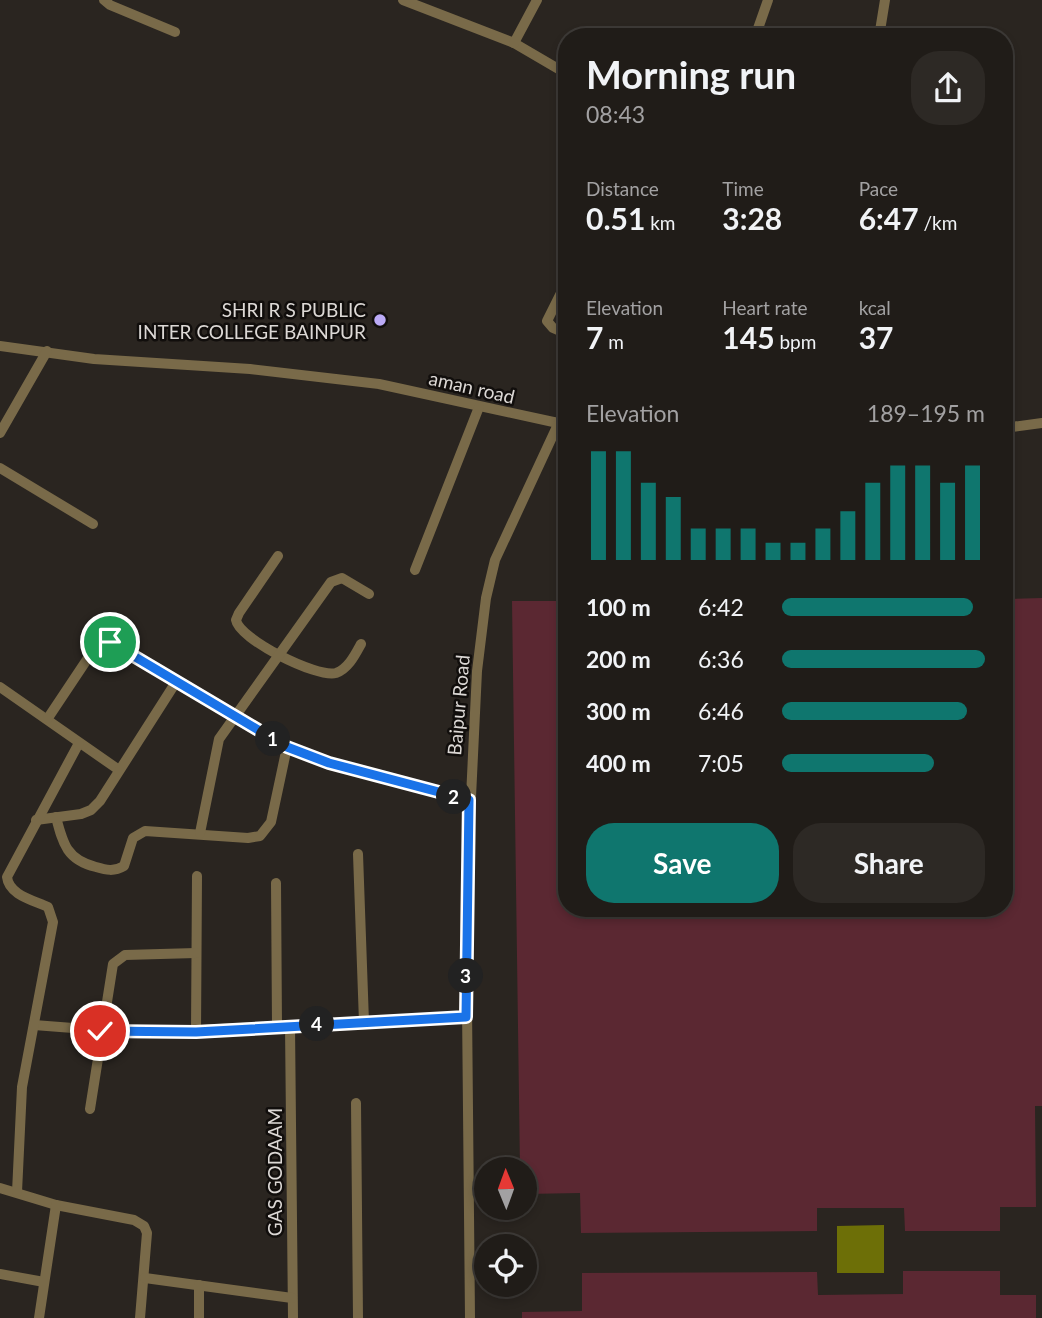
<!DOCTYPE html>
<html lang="en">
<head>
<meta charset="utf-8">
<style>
  body { margin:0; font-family:Lato,sans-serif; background:#2d2925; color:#f1f3f6; height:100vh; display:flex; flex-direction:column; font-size:26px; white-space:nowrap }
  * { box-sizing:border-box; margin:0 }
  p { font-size:23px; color:#a2a1a2 }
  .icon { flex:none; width:38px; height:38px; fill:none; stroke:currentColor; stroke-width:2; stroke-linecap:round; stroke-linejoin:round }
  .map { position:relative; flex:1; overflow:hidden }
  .drawer { position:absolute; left:558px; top:28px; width:455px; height:889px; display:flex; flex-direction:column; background:#201c18; border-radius:28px; box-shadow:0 4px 10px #0003,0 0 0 2px #3d3a37 }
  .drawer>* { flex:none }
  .needle { width:46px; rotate:359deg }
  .buttons { position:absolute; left:474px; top:1157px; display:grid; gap:14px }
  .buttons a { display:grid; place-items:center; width:63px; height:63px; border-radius:50%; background:#201c18; box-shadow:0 4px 10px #0003,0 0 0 2px #3d3a37; font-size:35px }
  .pin { position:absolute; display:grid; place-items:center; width:60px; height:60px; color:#fff; margin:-30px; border:4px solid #fff; border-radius:50%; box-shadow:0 2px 7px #0007 }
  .km { position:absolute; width:35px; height:35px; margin:-18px; border-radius:50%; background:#222; color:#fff; font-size:19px; line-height:35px; text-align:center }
  .round { display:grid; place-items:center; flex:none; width:74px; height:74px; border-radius:28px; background:#2d2925 }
  .summary { display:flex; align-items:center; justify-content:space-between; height:119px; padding:0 28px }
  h1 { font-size:38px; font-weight:700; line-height:52px }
  .metrics { display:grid; grid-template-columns:repeat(3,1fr); gap:10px; height:119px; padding:7px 28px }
  .metrics div { display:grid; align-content:center }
  .metrics b { font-size:30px; font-weight:700 }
  .metrics small { font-size:19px; font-weight:400 }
  .metrics p { font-size:19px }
  .chart { height:196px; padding:14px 28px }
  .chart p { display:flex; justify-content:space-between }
  .chart svg { width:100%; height:126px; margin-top:7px; stroke:#0f766e; stroke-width:6 }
  .action { display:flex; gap:14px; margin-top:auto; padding:14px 28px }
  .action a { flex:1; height:80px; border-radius:28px; background:#0f766e; color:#fff; font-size:28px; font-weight:700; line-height:80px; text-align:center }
  .action a+a { background:#2d2925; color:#f1f3f6 }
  ul { padding:0 28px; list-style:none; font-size:23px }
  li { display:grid; grid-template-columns:112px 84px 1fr; align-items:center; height:52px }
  li i { height:18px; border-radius:9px; background:#0f766e }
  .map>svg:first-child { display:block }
  .green { fill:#5b2832 }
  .water { fill:#6d6f07 }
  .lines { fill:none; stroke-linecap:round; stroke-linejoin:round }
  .minor { stroke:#796a49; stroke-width:10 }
  .route-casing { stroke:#fff; stroke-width:14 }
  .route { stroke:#1a73e8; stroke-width:9 }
  .poi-dot { fill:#bbaaf6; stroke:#110e0c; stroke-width:2.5 }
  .labels { text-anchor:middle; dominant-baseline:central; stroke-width:5; stroke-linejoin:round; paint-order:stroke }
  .poi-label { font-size:19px; fill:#dcd8d5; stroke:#110e0c; text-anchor:end }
  .street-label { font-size:19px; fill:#dcd8d5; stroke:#110e0c }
</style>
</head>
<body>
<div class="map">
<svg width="1042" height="1318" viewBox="0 0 1042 1318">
  <rect width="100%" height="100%" fill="#2a2520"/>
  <g class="green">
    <path d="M1042,598V1106H1035L1036,1207H1000V1231H905L904,1208H817V1231L581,1233L580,1193L525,1194V1169H520L512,601H567V908H1004L1005,599Z"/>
    <path d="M903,1271H1000V1295H1036V1318H522V1312L582,1311V1273L817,1272L818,1295L903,1294Z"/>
  </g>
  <path class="water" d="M884,1225V1273H837V1226Z"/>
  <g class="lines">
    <g class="minor">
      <path d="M104,0L110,5L175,32"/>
      <path d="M403,0L514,43L567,74"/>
      <path d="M755,37L768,0"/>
      <path d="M879,37L885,0"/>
      <path d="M514,43L537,0"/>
      <path d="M567,281L547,321L553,328L567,334"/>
      <path d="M0,346L94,359L250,369L379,384L558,423"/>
      <path d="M1004,428L1042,423"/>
      <path d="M0,433L47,351"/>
      <path d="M0,468L93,524"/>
      <path d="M278,556L239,613L236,620C239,639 316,678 336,673C348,669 355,655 361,644"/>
      <path d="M415,570L479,407"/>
      <path d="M0,687L119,770"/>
      <path d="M48,718L94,649L101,643L110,642L287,747L329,763L469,800"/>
      <path d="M56,817C63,844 67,860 96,867C106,870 114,872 124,866L133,838L145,831L248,838L260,836L271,822L287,747"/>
      <path d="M36,820L81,814L91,810L100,801L176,682"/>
      <path d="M200,833L219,739L331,582L342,578L369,594"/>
      <path d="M358,854L364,1022"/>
      <path d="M276,883L277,1026"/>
      <path d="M34,1025L138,1033L466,1017"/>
      <path d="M290,1026L293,1318"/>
      <path d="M196,1032L197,876"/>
      <path d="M356,1103L358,1318"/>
      <path d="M90,1109L113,964L125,955L196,953"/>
      <path d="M0,1188L56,1205L134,1220L144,1226L147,1233L140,1318"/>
      <path d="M17,1192L22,1087L53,922L48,907C33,900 9,895 7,877L79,743"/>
      <path d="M0,1274L44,1282"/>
      <path d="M145,1278L292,1298"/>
      <path d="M39,1318L56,1205"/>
      <path d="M199,1318V1285"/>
      <path d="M470,1318L466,902L477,671L486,598L495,560L567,405"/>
    </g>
  </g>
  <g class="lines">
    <defs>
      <path id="route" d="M100,1031L196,1032L466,1017L469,800L329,763L287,747L110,642"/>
    </defs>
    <use href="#route" class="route-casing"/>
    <use href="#route" class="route"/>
  </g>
  <circle class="poi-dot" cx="380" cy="320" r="7"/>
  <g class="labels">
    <g class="poi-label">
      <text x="366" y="309">SHRI R S PUBLIC<tspan x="366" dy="22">INTER COLLEGE BAINPUR</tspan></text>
    </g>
    <g class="street-label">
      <text transform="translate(472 387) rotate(13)">aman road</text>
      <text transform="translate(458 705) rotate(-85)">Baipur Road</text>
      <text transform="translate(274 1172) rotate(-90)">GAS GODAAM</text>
    </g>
  </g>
</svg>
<div class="buttons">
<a><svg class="needle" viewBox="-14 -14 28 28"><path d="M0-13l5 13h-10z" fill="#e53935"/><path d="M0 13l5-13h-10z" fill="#a2a1a2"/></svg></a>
<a><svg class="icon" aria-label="locate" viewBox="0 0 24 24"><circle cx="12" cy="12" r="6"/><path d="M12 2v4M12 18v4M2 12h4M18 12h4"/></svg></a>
</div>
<div class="pin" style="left:110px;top:642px;background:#1e9e55"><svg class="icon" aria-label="arrive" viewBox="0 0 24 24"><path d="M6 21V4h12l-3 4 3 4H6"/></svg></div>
<div class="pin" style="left:100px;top:1031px;background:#d93025"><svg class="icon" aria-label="check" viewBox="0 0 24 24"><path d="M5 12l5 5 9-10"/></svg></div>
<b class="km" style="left:273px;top:739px">1</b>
<b class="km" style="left:454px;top:797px">2</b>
<b class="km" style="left:466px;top:976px">3</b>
<b class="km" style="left:317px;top:1024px">4</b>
<section class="drawer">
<div class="summary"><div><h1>Morning run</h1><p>08:43</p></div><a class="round"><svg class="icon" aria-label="share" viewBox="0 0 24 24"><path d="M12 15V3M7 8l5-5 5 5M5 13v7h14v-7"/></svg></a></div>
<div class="metrics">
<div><p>Distance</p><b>0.51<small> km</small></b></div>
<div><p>Time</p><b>3:28</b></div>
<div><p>Pace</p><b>6:47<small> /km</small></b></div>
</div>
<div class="metrics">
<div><p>Elevation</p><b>7<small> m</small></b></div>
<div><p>Heart rate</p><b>145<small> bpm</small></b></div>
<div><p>kcal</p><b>37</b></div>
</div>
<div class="chart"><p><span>Elevation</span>189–195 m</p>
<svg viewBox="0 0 160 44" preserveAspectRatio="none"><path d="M5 44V6M15 44V6M25 44V17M35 44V22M45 44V33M55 44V33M65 44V33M75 44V38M85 44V38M95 44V33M105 44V27M115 44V17M125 44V11M135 44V11M145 44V17M155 44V11"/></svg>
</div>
<ul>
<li><b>100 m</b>6:42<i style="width:94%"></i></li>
<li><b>200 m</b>6:36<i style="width:100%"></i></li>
<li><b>300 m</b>6:46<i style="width:91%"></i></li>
<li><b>400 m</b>7:05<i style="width:75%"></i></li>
</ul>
<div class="action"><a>Save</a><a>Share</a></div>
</section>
</div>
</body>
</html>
